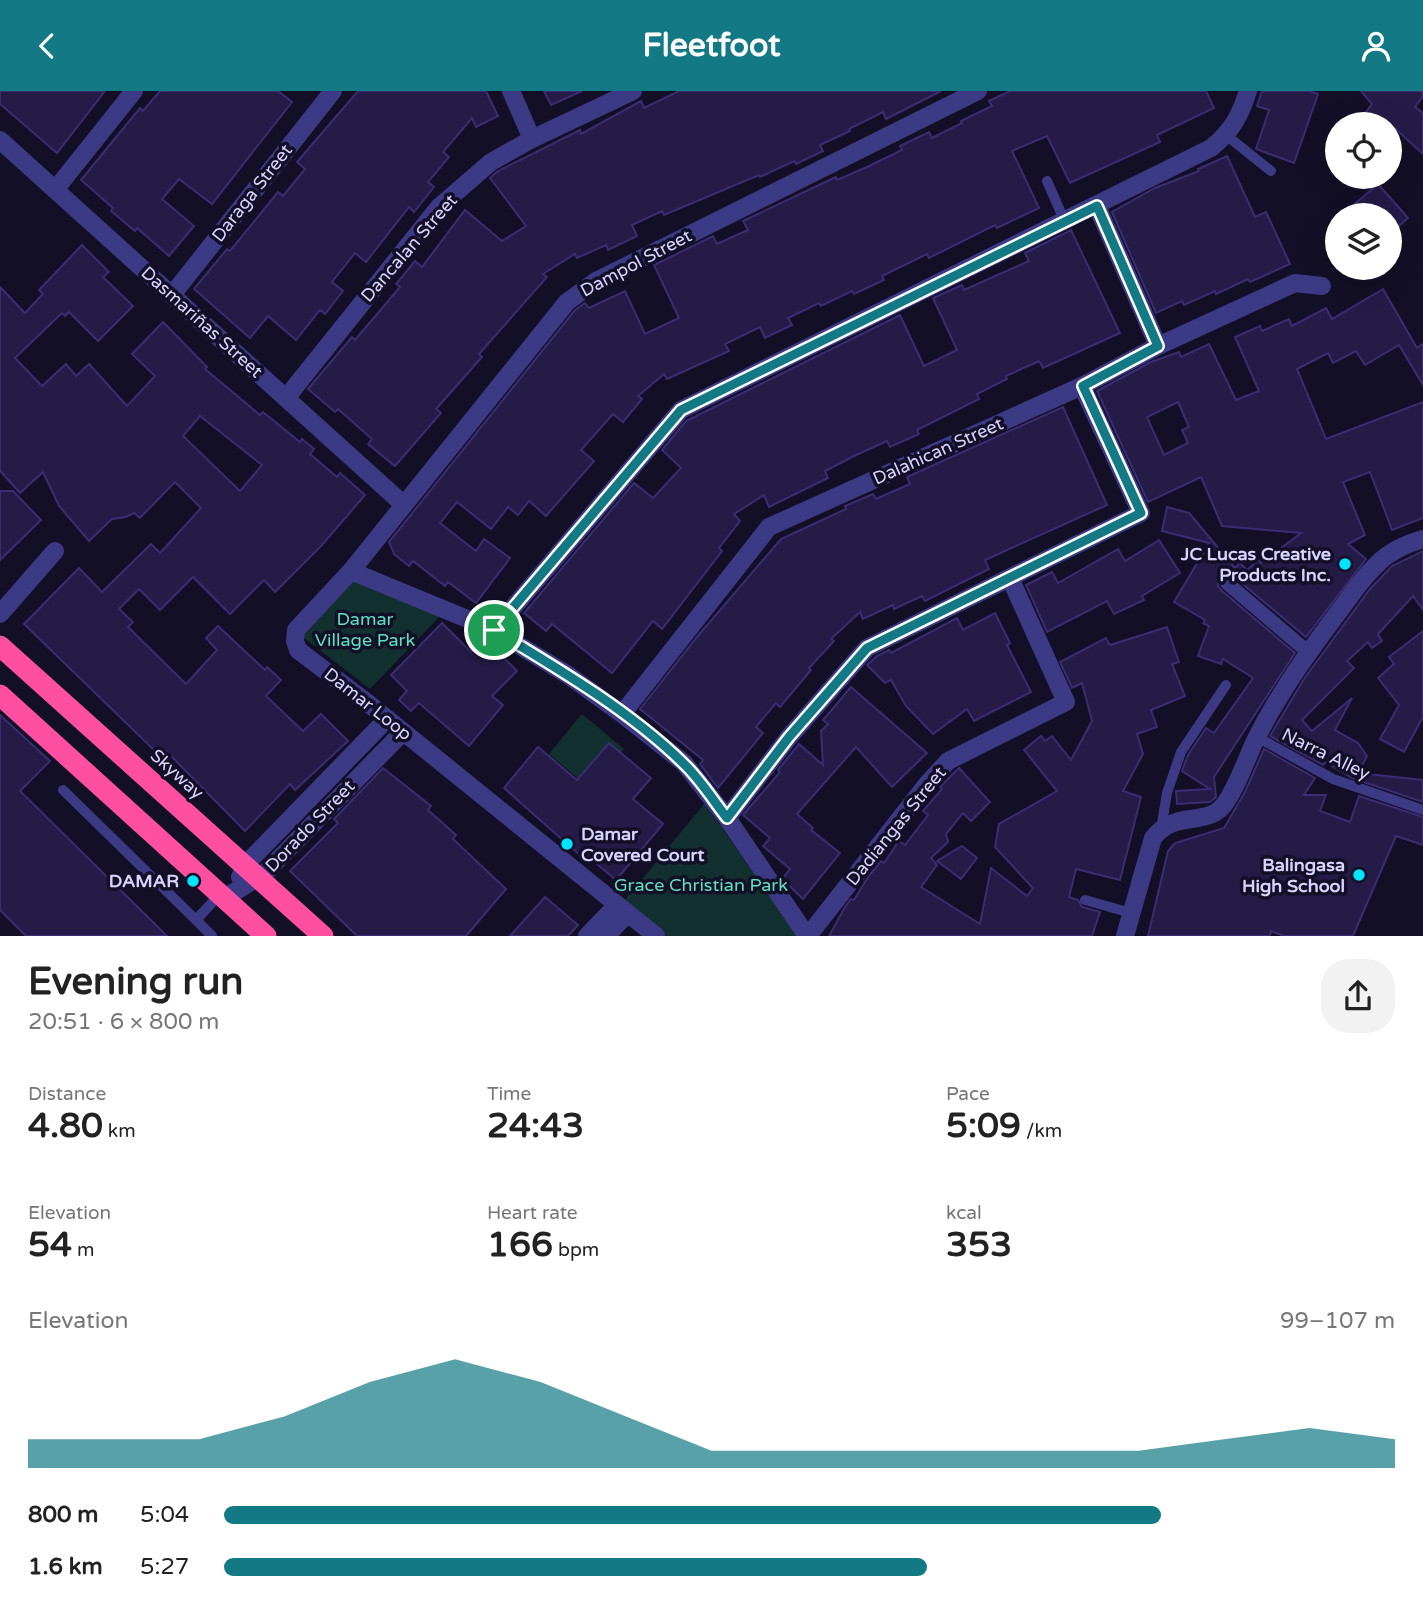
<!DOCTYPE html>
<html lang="en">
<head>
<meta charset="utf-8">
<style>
  body { margin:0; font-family:"Varela Round",sans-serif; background:#f2f2f2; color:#222; height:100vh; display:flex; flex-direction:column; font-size:26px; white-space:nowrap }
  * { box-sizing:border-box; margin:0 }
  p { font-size:23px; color:#767676 }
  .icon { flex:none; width:38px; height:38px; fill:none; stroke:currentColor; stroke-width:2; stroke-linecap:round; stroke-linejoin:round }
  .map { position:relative; height:845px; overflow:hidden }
  .panel { display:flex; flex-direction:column; background:#fff; flex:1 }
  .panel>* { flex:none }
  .tools { position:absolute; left:1325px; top:21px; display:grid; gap:14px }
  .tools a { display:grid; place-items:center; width:77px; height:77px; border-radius:50%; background:#fff; box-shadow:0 7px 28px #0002; font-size:35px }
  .pin { position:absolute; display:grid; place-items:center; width:60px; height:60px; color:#fff; margin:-30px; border:4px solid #fff; border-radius:50%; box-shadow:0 2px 7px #0007 }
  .round { display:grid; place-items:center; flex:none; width:74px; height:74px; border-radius:28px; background:#f2f2f2 }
  .headline { display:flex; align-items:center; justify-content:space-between; height:119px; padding:0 28px }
  h1 { font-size:38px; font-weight:700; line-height:52px }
  .figures { display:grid; grid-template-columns:repeat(3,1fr); gap:10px; height:119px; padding:7px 28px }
  .figures div { display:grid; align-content:center }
  .figures b { font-size:35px; font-weight:700 }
  .figures small { font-size:19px; font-weight:400 }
  .figures p { font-size:19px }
  .chart { height:196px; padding:14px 28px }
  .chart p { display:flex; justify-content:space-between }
  .chart svg { width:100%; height:126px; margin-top:7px; fill:#137a85; opacity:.7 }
  ul { padding:0 28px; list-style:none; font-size:23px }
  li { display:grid; grid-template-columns:112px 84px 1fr; align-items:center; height:52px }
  li i { height:18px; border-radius:9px; background:#137a85 }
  header { display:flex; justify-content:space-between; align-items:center; height:91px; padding:0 28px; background:#137a85; color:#fff; font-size:32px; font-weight:700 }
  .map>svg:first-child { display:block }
  .green { fill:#12302f }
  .building { fill:#241b47; stroke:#3b2d73; stroke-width:2; fill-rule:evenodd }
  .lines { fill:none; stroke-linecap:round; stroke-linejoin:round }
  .service { stroke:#3d3a85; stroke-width:10 }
  .pedestrian { stroke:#3d3a85; stroke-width:14 }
  .minor { stroke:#3d3a85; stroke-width:18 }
  .motorway-bridge { stroke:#ff4fa3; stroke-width:21 }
  .route-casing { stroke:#fff; stroke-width:14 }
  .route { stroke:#137a85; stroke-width:9 }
  .poi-dot { fill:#00e5ff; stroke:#130f26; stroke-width:2.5 }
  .labels { text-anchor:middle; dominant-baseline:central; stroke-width:7; stroke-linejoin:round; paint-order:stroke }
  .street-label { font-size:18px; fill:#d9d4ff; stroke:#130f26 }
  .poi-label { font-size:18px; font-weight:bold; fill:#d9d4ff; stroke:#130f26; text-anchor:end }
  .park-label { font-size:18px; fill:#5fe0c0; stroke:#130f26 }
</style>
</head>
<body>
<header><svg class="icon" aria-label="back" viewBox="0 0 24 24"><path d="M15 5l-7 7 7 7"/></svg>Fleetfoot<svg class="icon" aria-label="person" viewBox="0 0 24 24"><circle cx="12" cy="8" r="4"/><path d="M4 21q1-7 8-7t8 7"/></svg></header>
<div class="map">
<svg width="1423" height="845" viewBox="0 0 1423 845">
  <rect width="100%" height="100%" fill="#130f26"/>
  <g class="green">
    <path d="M343,486L442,523L370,598L303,546L302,531Z"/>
    <path d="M582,623L624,658L591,698L549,663Z"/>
    <path d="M705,712L797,845H667L624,810Z"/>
  </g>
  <g class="building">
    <path d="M0,0H105L57,62L0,13Z"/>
    <path d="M160,0H278L292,11L212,113L179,88L162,108L194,135L169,165L137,137L135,140L111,120L113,117L81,89L140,17L143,20Z"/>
    <path d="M358,0H486L498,25L476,36L472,27L443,61L449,66L428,91L434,96L414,121L409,116L366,171L355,162L332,191L343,200L325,223L320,219L296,249L268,225L250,247L194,198L227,158L230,160L278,101L283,105L305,78L297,71Z"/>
    <path d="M544,0H582L551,14Z"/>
    <path d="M679,0H941L886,28L883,21L849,38L850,40L820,54L823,60L796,73L794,70L760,86L759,84L664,124L662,120L632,134L637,145L608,159L606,154L577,167L575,163L543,183L547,186L479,263L482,266L436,318L441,322L395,375L368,353L372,348L338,318L335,321L308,298L352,246L355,249L378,222L400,196L396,193L415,170L422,176L465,119L502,150L526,135L490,87L498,80L580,39L581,43L641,10L644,17Z"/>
    <path d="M1010,0H1206L1214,17L1157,44L1160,51L1070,92L1047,45L1012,60L1039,117L997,137L995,134L929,167L927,163L882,185L884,189L854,203L852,200L821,215L819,212L788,227L792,234L765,247L760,236L725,253L729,260L667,288L664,283L638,305L642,308L623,331L613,323L581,359L594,370L546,425L529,410L518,424L508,416L491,438L457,411L440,432L476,460L484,448L510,467L476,512L448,491L445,495L413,470L409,475L394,463L389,451L575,219L585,212L589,217L625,200L645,243L679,227L654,174L713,145L717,153L748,139L743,130L836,86L837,89L867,76L902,59L900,55L929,41L932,47L962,32L961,30L992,15L989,10Z"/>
    <path d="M1262,0H1309L1318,3L1294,72L1256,58L1269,19L1257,15Z"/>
    <path d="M1361,0H1423V5L1415,16L1423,22V63L1390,33H1357L1372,13Z"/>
    <path d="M1227,65L1255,126L1266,121L1290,173L1250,191L1248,188L1216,203L1215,200L1184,214L1182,210L1156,222L1112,121L1155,97L1199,80L1198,78Z"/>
    <path d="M1378,93L1408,127L1390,143V124H1342Z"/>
    <path d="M1071,139L1120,242L1043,277L1039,270L1006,285L1007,288L977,303L979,308L917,339L919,343L890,356L887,350L854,365L825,380L828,387L769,416L764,404L734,423L740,430L719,457L722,460L662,538L653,530L612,582L552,533L546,540L524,522L634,392L653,407L681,377L662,359L686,330L900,224L924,275L957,259L933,207L962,194L964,199L1029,170L1025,162Z"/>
    <path d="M82,154L109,181L103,186L133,215L98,250L69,221L65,225L62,222L15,267L42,295L66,273L76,285L89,273L127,315L155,285L132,263L163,231L207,276L205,278L260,324L263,321L300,351L302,348L314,358L310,363L337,386L340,382L365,404L322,454L275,501L264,489L230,523L193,486L160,519L139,498L119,518L133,531L128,536L186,593L217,559L206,547L218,535L265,579L267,576L281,589L266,605L303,640L321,623L348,650L295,699L290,693L245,740L165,659L159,664L24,533L79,477L102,501L151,453L160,462L201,417L175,391L140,427L134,422L126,426L112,428L89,450L59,415L43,381L20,402L0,380V196L25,222L43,203L39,199ZM200,325L262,374L240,400L183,345Z"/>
    <path d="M1383,198L1417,257L1423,253V294L1399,254L1365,274L1356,260L1333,272L1328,262L1297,278L1326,348L1423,311V427L1392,439L1370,381L1343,391L1365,444L1348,453L1366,468L1306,546L1233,485L1224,483L1219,486L1218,495L1221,499L1295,562L1214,686L1216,706L1210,711L1177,713L1176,700L1210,698L1182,680L1188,664L1206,637L1214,642L1253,587L1223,568L1221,573L1198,565L1209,535L1203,532L1205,529L1174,511L1209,452L1162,440L1167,416L1189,422L1235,477L1240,472L1247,479L1258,469L1261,472L1301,442L1222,435L1201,386L1148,411L1097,300L1151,271L1179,261L1181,266L1209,253L1236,309L1259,300L1235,246L1260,235L1262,240L1289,228L1292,235L1326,217L1332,228ZM1178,311L1189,336L1182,339L1188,352L1164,364L1147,326Z"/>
    <path d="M1063,316L1107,414L985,469L989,478L925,510L922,505L894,518L893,514L863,528L860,521L831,548L834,550L809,577L811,579L780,616L776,612L756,636L763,642L718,697L700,673L703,669L640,618L697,546L781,448L846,418L845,415L873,403L876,408L910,393L907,386Z"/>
    <path d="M0,400H13L41,429L0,469Z"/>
    <path d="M1159,449L1180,482L1142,505L1144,509L1114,523L1107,510L1047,541L1026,494L1052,481L1058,492L1118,458L1125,470Z"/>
    <path d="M1423,460V519L1413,505L1378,543L1382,550L1372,557L1368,551L1347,570L1354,577L1302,629L1312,640L1352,607L1335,639L1358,652L1367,665L1358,682L1423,689V711L1352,687L1325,671L1323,674L1270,645L1304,588L1370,498L1392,475Z"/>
    <path d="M995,522L1010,552L1007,554L1031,601L974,630L967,618L933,643L906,615L891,589L885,592L867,574L877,565L889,559L891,562L957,527L963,539Z"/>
    <path d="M442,532L471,561L485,548L517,580L492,605L503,614L469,655L419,612L411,620L399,609L407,600L391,584Z"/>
    <path d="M1167,536L1179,571L1172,573L1185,605L1151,619L1157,636L1137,643L1143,663L1123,700L1141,706L1120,789L1076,778L1069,806L1078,809L1082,816L1100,821L1092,845H829L845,816L851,808L854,809L868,786L881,770L884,772L899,750L905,754L928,724L923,720L942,698L940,696L959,677L990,711L971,730L963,722L946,743L948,751L931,767L937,774L921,796L980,833L991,777L1027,805L1033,797L995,756L999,733L1057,700L1024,659L1041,645L1045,650L1052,645L1071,669L1092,630L1082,592L1072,597L1060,571L1106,547L1110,554Z"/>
    <path d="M1423,540V626L1404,661L1380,648L1399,614L1378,587L1394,573L1389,566Z"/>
    <path d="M851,596L927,662L892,696L856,656L797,723L813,737L811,739L840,762L803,808L782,788L790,778L763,755L770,747L743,724L780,681L778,679L799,653L823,674L821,640L828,633L823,629Z"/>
    <path d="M0,624L50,670L20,700L167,845H26L0,819Z"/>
    <path d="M609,652L651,687L633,708L663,733L616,789L586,764L583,767L504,697L538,656L577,689Z"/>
    <path d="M1264,658L1315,687L1304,704H1326L1320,720L1350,731L1359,705L1423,726V754L1396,745L1353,845H1284L1271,840L1270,845H1148L1168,760L1175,752L1224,737L1245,701Z"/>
    <path d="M383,677L431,715L428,719L456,744L453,748L506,798L466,845H357L290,780L338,732L334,728Z"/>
    <path d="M962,755L977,767L961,788L937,770Z"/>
    <path d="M545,806L578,834L568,845H510Z"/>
  </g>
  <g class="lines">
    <g class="service">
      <path d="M1226,44L1271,80"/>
      <path d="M1047,90L1065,131"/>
      <path d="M1257,646L1333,688L1423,719"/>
      <path d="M63,699L196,829L220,803"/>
      <path d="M1161,738L1167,702L1181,661L1226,594"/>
      <path d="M1085,809L1131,822"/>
      <path d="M196,829L212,845"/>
    </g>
    <path class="pedestrian" d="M1227,492L1308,561"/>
    <g class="minor">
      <path d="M511,0L532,48"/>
      <path d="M0,49L403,413"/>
      <path d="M55,99L134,0"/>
      <path d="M1097,115L1158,255"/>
      <path d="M172,204L333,0"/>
      <path d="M286,307L439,116L491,71L532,48L633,0"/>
      <path d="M351,480L494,539L568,584L622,623L684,672L727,727L807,845"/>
      <path d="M0,523L55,460"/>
      <path d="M494,539L681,319L1211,57C1232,40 1240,25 1248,0"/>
      <path d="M622,623L769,436L1082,295L1158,255L1295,192L1322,195"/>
      <path d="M727,727L789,646L867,557L1141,422L1082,295"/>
      <path d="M240,786L249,770L387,628"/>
      <path d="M231,803L264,783L403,641"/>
      <path d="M587,845L616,815"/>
      <path d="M606,845L628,822"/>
      <path d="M656,845L369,613L298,559L295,550L296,539L351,480L567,211L596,190L978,0"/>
      <path d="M808,845L927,693L948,670L1066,611L1010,487"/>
      <path d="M1125,845L1153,747C1176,717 1209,738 1226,711C1239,692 1246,668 1256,648C1279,602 1309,560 1340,519C1354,500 1367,481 1385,466C1397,457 1409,452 1423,448"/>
    </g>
    <g class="motorway-bridge">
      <path d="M0,555L323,845"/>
      <path d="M0,604L266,845"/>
    </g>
  </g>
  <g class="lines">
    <defs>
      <path id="route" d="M1097,115L1158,255L1083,295L1141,422L867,557L789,646L727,727C713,709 700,688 683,672C630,620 557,577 494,539L681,319Z"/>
    </defs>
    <use href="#route" class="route-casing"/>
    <use href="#route" class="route"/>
  </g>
  <g class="poi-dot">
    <circle cx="1345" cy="473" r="7"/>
    <circle cx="567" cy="753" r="7"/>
    <circle cx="1359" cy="784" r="7"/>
    <circle cx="193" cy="790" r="7"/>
  </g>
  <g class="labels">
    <g class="street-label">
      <text transform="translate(252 102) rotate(-52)">Daraga Street</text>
      <text transform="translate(409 157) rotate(-49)">Dancalan Street</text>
      <text transform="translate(636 172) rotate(-28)">Dampol Street</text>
      <text transform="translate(202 231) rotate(42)">Dasmariñas Street</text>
      <text transform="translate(938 360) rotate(-24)">Dalahican Street</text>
      <text transform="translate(368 613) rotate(38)">Damar Loop</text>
      <text transform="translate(1326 663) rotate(26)">Narra Alley</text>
      <text transform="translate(177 683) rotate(42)">Skyway</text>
      <text transform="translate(310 735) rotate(-46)">Dorado Street</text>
      <text transform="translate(896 735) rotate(-51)">Dadiangas Street</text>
    </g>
    <g class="poi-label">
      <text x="1331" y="463">JC Lucas Creative<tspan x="1331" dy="21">Products Inc.</tspan></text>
      <text x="581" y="743" text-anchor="start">Damar<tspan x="581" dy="21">Covered Court</tspan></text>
      <text x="1345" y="774">Balingasa<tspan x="1345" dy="21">High School</tspan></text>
      <text x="179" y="790">DAMAR</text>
    </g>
    <g class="park-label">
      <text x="365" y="528">Damar<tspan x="365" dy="21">Village Park</tspan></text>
      <text x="701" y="794">Grace Christian Park</text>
    </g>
  </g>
</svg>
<div class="tools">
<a><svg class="icon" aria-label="locate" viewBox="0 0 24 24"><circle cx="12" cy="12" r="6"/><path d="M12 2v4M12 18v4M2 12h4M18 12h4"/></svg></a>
<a><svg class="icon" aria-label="layers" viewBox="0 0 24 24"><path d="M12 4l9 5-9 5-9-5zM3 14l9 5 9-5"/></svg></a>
</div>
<div class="pin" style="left:494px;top:539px;background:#1e9e55"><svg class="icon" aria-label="arrive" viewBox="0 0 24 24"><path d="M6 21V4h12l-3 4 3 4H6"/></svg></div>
</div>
<section class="panel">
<div class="headline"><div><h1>Evening run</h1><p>20:51 · 6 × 800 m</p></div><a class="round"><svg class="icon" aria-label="share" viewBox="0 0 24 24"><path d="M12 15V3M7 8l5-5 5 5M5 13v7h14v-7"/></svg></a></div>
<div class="figures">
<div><p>Distance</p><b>4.80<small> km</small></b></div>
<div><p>Time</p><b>24:43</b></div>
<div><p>Pace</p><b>5:09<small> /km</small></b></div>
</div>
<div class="figures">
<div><p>Elevation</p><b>54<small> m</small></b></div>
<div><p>Heart rate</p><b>166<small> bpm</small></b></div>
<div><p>kcal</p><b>353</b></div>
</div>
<div class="chart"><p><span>Elevation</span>99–107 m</p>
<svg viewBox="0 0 160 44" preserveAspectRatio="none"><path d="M0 44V34L10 34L20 34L30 26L40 14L50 6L60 14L70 26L80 38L90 38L100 38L110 38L120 38L130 38L140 34L150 30L160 34V44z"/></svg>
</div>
<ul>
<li><b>800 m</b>5:04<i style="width:80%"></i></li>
<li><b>1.6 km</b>5:27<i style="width:60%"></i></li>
</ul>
</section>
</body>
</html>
